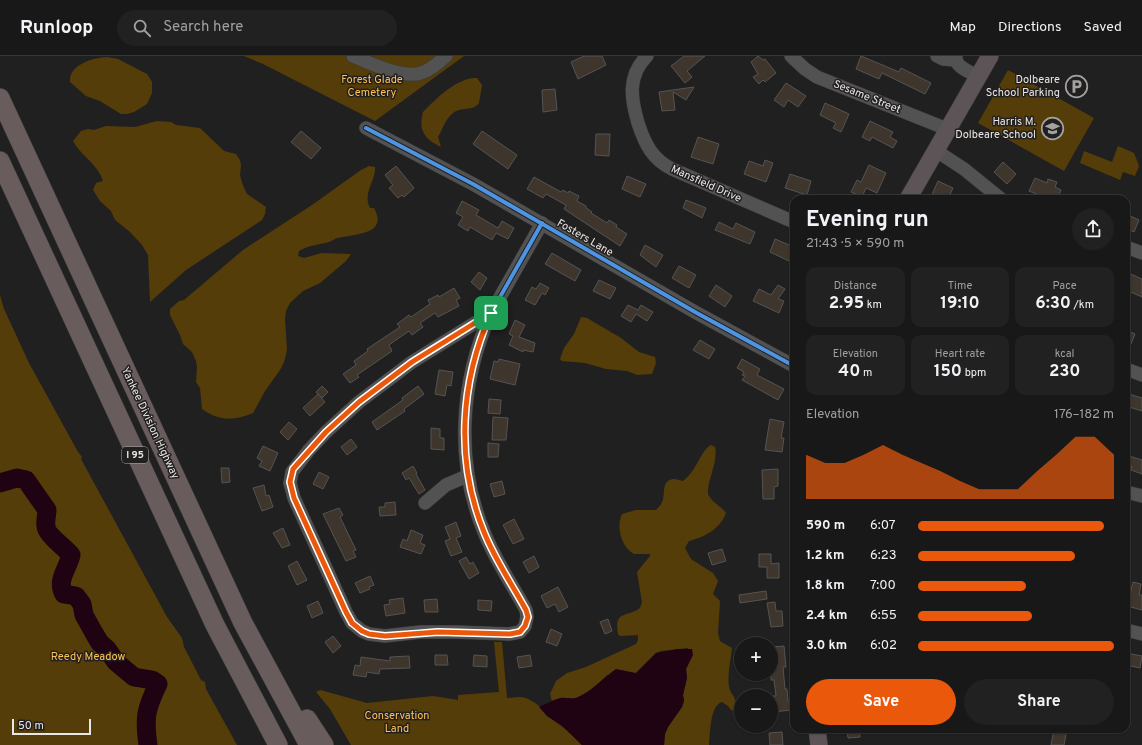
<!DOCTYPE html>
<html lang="en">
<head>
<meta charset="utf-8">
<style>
  body { margin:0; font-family:Overpass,sans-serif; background:#222121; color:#f1f3f6; height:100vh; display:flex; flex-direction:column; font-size:15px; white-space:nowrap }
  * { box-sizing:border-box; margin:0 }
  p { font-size:13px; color:#9fa0a2 }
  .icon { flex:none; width:22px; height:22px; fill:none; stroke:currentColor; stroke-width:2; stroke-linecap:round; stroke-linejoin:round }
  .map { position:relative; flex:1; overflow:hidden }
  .panel { position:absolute; left:790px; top:139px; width:340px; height:538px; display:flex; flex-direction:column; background:#191818; border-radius:12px; box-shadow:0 1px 3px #0004,0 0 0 1px #373737 }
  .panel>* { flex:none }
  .fabs { position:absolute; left:734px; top:581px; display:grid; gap:8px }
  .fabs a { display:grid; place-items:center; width:44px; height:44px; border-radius:50%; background:#191818; box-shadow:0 1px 3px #0004,0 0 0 1px #373737; font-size:20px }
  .scale { position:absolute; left:12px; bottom:10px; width:79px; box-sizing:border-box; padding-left:4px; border:2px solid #e9e7e6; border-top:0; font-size:11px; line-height:14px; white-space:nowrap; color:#e9e7e6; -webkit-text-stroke:3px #221f1f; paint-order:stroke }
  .pin { position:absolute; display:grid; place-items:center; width:34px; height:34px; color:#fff; margin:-17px; border-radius:8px; box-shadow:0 2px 6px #0006 }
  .round { display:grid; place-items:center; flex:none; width:42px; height:42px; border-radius:21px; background:#222121 }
  .overview { display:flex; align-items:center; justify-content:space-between; height:68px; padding:0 16px }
  h1 { font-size:22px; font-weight:700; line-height:30px }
  .stats { display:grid; grid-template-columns:repeat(3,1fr); gap:6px; height:68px; padding:4px 16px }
  .stats div { display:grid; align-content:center; border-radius:10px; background:#222121; text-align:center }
  .stats b { font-size:17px; font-weight:700 }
  .stats small { font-size:11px; font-weight:400 }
  .stats p { font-size:11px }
  .chart { height:112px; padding:8px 16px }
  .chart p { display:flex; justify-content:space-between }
  .chart svg { width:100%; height:72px; margin-top:4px; fill:#ea580c; opacity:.7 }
  .action { display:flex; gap:8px; margin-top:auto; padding:8px 16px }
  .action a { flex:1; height:46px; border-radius:24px; background:#ea580c; color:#fff; font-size:16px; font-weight:700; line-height:46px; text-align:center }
  .action a+a { background:#222121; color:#f1f3f6 }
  ul { padding:0 16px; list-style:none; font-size:13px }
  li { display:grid; grid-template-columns:64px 48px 1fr; align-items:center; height:30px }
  li i { height:10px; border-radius:5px; background:#ea580c }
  header { display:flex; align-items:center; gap:24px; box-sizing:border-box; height:56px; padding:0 20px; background:#191818; border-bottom:1px solid #373737 }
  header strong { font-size:19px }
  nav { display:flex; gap:22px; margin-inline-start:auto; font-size:14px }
  .search { width:280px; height:36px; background:#222121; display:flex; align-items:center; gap:10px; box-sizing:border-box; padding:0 14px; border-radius:22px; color:#9fa0a2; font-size:15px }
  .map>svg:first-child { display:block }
  .green { fill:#553d0a }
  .water { fill:#1f0313 }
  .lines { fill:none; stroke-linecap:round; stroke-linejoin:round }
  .river { stroke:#1f0313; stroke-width:19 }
  .building { fill:#3e352d; stroke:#555453 }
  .minor-casing { stroke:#3a3a3a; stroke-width:14 }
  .major-casing { stroke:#3a3a3a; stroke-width:18 }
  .highway-casing { stroke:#3a3a3a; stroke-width:20 }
  .minor { stroke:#535252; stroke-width:13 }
  .major { stroke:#5c5456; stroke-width:17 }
  .highway { stroke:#685c5d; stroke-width:19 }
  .cycleway-casing { stroke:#221f1f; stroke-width:6 }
  .cycleway { stroke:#4d94e3; stroke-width:4 }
  .route-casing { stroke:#fff; stroke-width:8 }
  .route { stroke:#ea580c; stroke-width:5 }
  .labels { text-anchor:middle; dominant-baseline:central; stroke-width:3; stroke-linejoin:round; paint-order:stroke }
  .shield { fill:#221f1f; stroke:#adabaa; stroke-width:1 }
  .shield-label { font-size:10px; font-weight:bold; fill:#e9e7e6 }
  .park-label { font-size:11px; fill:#fec255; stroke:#221f1f }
  .poi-label { font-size:11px; fill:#e9e7e6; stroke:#221f1f; text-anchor:end }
  .street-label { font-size:11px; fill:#e9e7e6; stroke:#221f1f }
</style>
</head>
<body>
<header>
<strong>Runloop</strong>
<div class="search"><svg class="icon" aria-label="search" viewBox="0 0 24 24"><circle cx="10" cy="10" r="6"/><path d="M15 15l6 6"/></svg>Search here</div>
<nav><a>Map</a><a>Directions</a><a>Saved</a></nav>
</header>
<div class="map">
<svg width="1142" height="689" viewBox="0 0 1142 689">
  <rect width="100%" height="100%" fill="#212020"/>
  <g class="green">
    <path d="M244,0H464L375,65L263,8Z"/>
    <path d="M107,1L118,3L147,18L152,26V37L147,48L134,56L127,58H121L100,45L86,40L70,26C69,8 93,2 107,1Z"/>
    <path d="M1008,14L1094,62L1064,115L978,67Z"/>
    <path d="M473,22H477L482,29L479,47C472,56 462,50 453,57C445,63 443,73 438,81L441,91C425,83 418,75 423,56C436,43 453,25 473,22Z"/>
    <path d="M157,65L171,66L176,69L200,72L224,95L236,98L240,104L241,109L240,119L242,127L247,138L266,151L265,158L262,164L186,214L150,246L148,199L142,189L130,176L115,164L111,155L100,145L93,134L96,127L103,125C98,108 81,100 73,85L81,75L88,73L94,74L106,70L135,71Z"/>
    <path d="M1118,90L1134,97L1139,110L1135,120L1123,116L1120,124L1080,107L1084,95L1112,106Z"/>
    <path d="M369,110L375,111C376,125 362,137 370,152H374C389,179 354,178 337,182C334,183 332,185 329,186C318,189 309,189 299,195L298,200L304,202L322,197L351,198L346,205L320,227L303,235L290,247L286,255L285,263L287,294L284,306L280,314L265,335L253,357C233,365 219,365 202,353L200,332L196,326L197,311L196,305L192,296L183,288L180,279L170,259V253L179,245L184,244L243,194L312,149L361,114Z"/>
    <path d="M0,239L4,253L29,307L78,396L82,401L81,403L167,561L182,582L184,591L201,624L205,626L206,633L237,689H0Z"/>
    <path d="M581,261L587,262L621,282L639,296L655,301L656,307L652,318L637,319L627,315L606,313L585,307L562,305L560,303L564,292L574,278Z"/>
    <path d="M711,389L715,391C719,406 704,431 709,440C713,447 722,451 726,457C720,473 705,481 689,485L685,492L691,503L713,517L718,525L713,538L720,545L718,577L720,585L732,592C731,602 726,625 730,634C732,639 736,642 736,649L732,655L728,650L722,646C710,649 710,678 709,689H664L665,678L668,671L682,651L684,645L683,639L687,622L686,613L688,608V592L661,595L656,597L636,617L607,619C598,628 585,642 571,643C564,644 559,643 552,645L550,638L556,625L567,617L586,611L636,588L638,584V579L620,580L618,578C614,554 626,562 640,552L642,546L637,516L650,500V498H634C621,491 616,471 622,458L636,454H656C660,450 662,448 663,443C665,435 662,425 673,423C675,423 680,424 683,425C697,415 700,395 711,389Z"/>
    <path d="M494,586H502L507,642C511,642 515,641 520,641C529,641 544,652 547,660L567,674L582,689H351L330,653L316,636L320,634L324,635L367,647L433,640L458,644V639L499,636Z"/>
  </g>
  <path class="water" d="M678,593H692L693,599L686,613L687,622L683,639L684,645L682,651L668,671L665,678L664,689H582L561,669L547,660L539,651C546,648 553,644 560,642C566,641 572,644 578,641C593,634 603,622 616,613L636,617L656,597Z"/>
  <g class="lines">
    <path class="river" d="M0,427L17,422L26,424L47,454C47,459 45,465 46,470C46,478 65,492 71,499C68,512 56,525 64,538L76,540L82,548L84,559L94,577L100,587L107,593L116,606L134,621L152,624L158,628C146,653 144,661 148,689"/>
  </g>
  <g class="building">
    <path d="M584,0H602L606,9L578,23L571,6Z"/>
    <path d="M684,0H705L687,15L692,21L685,27L671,10Z"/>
    <path d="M758,0L763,4L765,3L776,17L765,26L763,24L759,28L753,21L758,18L751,6Z"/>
    <path d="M861,0L899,16L901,12L931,27L925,38L882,17L879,23L856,13Z"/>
    <path d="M786,27L806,40L798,51L788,44L784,51L774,44Z"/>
    <path d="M694,31L686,44L673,36L675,54L662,55L659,36Z"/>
    <path d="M555,33L557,54L543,56L542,34Z"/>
    <path d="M825,47L849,58L841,76L833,72L836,67L820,59Z"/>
    <path d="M870,65L893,76L890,81L897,85L893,92L872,81L870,85L862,81Z"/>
    <path d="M301,75L321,92L311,103L291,86Z"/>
    <path d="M482,75L517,99L508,113L473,88Z"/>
    <path d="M596,78H610L609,100L595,99Z"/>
    <path d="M698,81L719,88L713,108L691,101Z"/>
    <path d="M765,104L773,107L766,126L744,118L749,105L763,110Z"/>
    <path d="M1003,106L1016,118L1007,128L994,116Z"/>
    <path d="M869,109L886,117L877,137L866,132L862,141L851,136L857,124L861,126Z"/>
    <path d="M396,110L414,132L404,141L402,139L398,142L389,132L393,129L385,119Z"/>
    <path d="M790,118L811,125L807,139L785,132Z"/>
    <path d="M627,120L646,128L640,141L622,133Z"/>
    <path d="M534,121L561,136L563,134L568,137L569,135L579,140L577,145L586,150V152L592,156L591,157L607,167L609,164L617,169L616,171L627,178L620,190L564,153L566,149L546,138L543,142L527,133Z"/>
    <path d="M1035,122L1047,127L1048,123L1057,126L1055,131L1061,134L1057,143H1049L1029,135Z"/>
    <path d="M938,125L953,132L948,143H930Z"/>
    <path d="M686,144L706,152L702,162L683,152Z"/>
    <path d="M462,145L479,154L476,159L498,172L502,165L514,172L508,183L496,177L492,184L470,171L468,175L458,169L463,161L456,157Z"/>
    <path d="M1126,158L1139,164L1134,176L1126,172Z"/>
    <path d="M719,166L733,173L736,167L755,176L750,188L715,174Z"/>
    <path d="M775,183L794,191L789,205L770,196Z"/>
    <path d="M645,189L663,199L656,211L640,199Z"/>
    <path d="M552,197L581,214L575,225L545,208Z"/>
    <path d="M679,210L696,219L689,232L672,222Z"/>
    <path d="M479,216L487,222L480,234L471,226Z"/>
    <path d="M1126,216L1142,223V241L1126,234Z"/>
    <path d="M599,224L616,232L610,243L593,235Z"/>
    <path d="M540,227L549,232L545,239L542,237L535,249L525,244L532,231L536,233Z"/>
    <path d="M716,229L732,240L725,251L709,240Z"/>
    <path d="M778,229L785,233L778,243L784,245L779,257L753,245L759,233L771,239Z"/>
    <path d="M454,232L460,242L456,244L459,250L438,261L435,257L420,267L423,271L412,279L409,275L393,286L389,289L392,295L357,319L359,321L350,327L343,318L356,309L354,305L368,295L367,293L400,271L397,268L409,259L411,261L430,248L428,244L438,239L439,241Z"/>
    <path d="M628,249L638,254L641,249L653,256L647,265L636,258L631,266L621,260Z"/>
    <path d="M515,264L525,269L519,281L535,287L533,296L523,294V296L509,289L513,280L509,278Z"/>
    <path d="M1126,274L1135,278L1126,300Z"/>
    <path d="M700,284L715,293L709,303L693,294Z"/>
    <path d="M499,303L520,308L515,329L490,323L494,305L498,306Z"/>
    <path d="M742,303L760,313L757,319L784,333L778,344L742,324L745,320L742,319L744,316L737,312Z"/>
    <path d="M439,314L453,316L451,330L447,329L445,340L435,338Z"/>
    <path d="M322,330L328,336L322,342L316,336Z"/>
    <path d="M418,330L424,338L404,353L405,355L377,374L372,366L403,344L402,342Z"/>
    <path d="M318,338L325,346L310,360L303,352Z"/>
    <path d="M1129,338L1142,342V355L1126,350Z"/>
    <path d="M489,343L501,344L500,358L488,357Z"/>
    <path d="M493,361L508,362L506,384H492Z"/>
    <path d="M770,363L784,366L781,382H784L782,396L765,394Z"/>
    <path d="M289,366L297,373L288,384L280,376Z"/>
    <path d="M431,372L440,373V382H444V394L431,393Z"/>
    <path d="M351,383L357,391L347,399L341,391Z"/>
    <path d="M488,387L499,388L498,401H488Z"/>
    <path d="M263,390L278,397L270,415L259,410L262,405L257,402Z"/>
    <path d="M1126,399L1142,404V418L1131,414L1132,410L1126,408Z"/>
    <path d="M413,410L417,417L416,418L425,434L419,438L409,422L406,424L402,417Z"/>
    <path d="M221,412H229L230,426L222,427Z"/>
    <path d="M778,413V430L774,431V443H763L762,414Z"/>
    <path d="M319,416L329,421L323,433L313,428Z"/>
    <path d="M502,425L505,438L494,441L490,428Z"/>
    <path d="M264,429L266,440L269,439L273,451L262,455L253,432Z"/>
    <path d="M395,446L396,459L380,460L379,451H385V447Z"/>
    <path d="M339,452L343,459L340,461L356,494L353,495L356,501L346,505L323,458Z"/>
    <path d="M514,463L524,483L513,488L503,469Z"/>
    <path d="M456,466L461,480L456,482L462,496L451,500L445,485L450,483L445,471Z"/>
    <path d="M283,472L290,489L282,492L273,477Z"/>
    <path d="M411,474L423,479L420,487L425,489L421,498L400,491L403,483L407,485Z"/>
    <path d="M722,493L726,505L712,509L708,497Z"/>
    <path d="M759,498H771V508L779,507V522H767V511H759Z"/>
    <path d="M534,500L539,511L529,517L523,506Z"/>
    <path d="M466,501L470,508L473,506L479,517L469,523L459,505Z"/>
    <path d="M297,505L307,524L297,529L288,510Z"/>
    <path d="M370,520L374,529L369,531L370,533L360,537L355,527Z"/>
    <path d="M1133,526L1141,528L1139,539H1142V554L1127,550Z"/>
    <path d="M558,531L568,551L559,556L555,548L547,552L541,540Z"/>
    <path d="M766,535L767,543L740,547L739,539Z"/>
    <path d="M403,542L405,557L386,560L384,549L390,548L389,544Z"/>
    <path d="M437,543L438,556H425L424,544Z"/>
    <path d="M478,544L492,545L491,555L478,554Z"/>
    <path d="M318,545L323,557L312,562L307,550Z"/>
    <path d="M775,546L776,555H782L783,570L771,571L767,547Z"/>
    <path d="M608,563L612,575L605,578L600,566Z"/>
    <path d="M551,573L562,578L557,590L546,586Z"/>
    <path d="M333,580L341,590L333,597L325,586Z"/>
    <path d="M784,590L786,611H783L785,633H787L788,645H790L791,654L773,656L772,640H776L774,624H771V603H774L772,591Z"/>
    <path d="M1126,597L1142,600L1140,612L1126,609Z"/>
    <path d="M435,599H447L448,609H435Z"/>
    <path d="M474,599L487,600V611L473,610Z"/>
    <path d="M530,599L532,610L519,612L517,601Z"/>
    <path d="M409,600L410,612L380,613L379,618L367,616L366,621L353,619L355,609L360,610L361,601L390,605V601Z"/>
    <path d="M847,673H859L860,681L848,682Z"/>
    <path d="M1054,673H1067L1064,689H1051Z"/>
    <path d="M782,676L783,689H770L769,677Z"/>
  </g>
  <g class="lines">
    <defs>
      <g id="minor">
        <path d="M353,0C370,7 403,23 421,17C431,14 438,7 446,0"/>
        <path d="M647,0C627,20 631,43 638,67C645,88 652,103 672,113L794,166"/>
        <path d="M791,0L805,13L817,21L947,73"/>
        <path d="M937,0L943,3L955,4"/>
        <path d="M956,0C954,11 970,16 978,20"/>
        <path d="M366,72L473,128L695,256L794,310"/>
        <path d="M935,94L964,113L1001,143"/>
        <path d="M1126,191L1142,197"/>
        <path d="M491,257C460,326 455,406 484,476C495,504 512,528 526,554L527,561L525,570L520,576L509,578L456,576H420L385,580L369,578L362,575L352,567L346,556L294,442L290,427L292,416L309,394L326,376L359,346L412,306L491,257L542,167"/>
        <path d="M1126,313L1142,319"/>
        <path d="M1126,436L1142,440"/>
        <path d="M425,447L446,429L467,420"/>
        <path d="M1126,574L1142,578"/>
      </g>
      <g id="major">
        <path d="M908,143L990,0"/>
        <path d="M817,673L819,689"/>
      </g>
      <g id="highway">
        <path d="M0,42L243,567L309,689"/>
        <path d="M0,105L215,569L278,689"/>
        <path d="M307,663L324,689"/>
      </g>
    </defs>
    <use href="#minor" class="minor-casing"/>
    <use href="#major" class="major-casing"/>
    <use href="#highway" class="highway-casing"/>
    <use href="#minor" class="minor"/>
    <use href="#major" class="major"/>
    <use href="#highway" class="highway"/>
    <defs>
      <g id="cycleway">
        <path d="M366,72L473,128L695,256L794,310"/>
        <path d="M491,257C460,326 455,406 484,476C495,504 512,528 526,554L527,561L525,570L520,576L509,578L456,576H420L385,580L369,578L362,575L352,567L346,556L294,442L290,427L292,416L309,394L326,376L359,346L412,306L491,257L542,167"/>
      </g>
    </defs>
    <use href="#cycleway" class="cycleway-casing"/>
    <use href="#cycleway" class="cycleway"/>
  </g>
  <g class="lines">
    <defs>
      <path id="route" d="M491,257C460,326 455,405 484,476C495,504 512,528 526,554L528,561L525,570L520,576L510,578L438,576L385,580L369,578L362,575L352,567L346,556L294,442L290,426L293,413L326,376L359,346L412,306Z"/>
    </defs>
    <use href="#route" class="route-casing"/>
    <use href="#route" class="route"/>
  </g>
  <defs>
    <symbol id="parking-ring" viewBox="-11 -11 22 22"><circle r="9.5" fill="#221f1f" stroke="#a3a1a1" stroke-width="1.5"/><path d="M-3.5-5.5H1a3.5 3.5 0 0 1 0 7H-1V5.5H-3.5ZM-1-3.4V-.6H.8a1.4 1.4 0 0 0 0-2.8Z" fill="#a3a1a1"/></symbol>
    <symbol id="school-ring" viewBox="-11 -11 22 22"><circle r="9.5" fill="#221f1f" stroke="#a3a1a1" stroke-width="1.5"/><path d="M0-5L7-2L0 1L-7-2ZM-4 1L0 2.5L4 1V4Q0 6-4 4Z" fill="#a3a1a1"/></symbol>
  </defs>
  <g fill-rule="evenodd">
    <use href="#parking-ring" x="1064" y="18" width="25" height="25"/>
    <use href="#school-ring" x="1040" y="60" width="25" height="25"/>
  </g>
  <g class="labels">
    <rect class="shield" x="122" y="391" width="26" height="16" rx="3"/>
    <g class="shield-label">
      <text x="135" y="399">I 95</text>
    </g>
    <g class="park-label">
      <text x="372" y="24">Forest Glade<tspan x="372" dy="13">Cemetery</tspan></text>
      <text x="88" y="601">Reedy Meadow</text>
      <text x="397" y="660">Conservation<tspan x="397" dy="13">Land</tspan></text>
    </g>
    <g class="poi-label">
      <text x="1060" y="24">Dolbeare<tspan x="1060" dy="13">School Parking</tspan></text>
      <text x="1036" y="66">Harris M.<tspan x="1036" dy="13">Dolbeare School</tspan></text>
    </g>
    <g class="street-label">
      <text transform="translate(867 41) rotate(22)">Sesame Street</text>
      <text transform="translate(706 128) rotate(24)">Mansfield Drive</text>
      <text transform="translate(585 182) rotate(30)">Fosters Lane</text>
      <text transform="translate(150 367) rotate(65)">Yankee Division Highway</text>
    </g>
  </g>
</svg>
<div class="fabs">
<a>+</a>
<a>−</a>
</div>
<div class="scale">50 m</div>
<div class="pin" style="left:491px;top:257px;background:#1e9e55"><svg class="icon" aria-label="arrive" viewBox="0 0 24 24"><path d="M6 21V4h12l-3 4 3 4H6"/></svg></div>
<section class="panel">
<div class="overview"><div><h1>Evening run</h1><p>21:43 · 5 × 590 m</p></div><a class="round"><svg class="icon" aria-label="share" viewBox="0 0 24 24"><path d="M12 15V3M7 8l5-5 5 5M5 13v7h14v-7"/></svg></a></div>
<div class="stats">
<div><p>Distance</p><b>2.95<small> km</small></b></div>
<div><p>Time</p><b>19:10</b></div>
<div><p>Pace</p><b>6:30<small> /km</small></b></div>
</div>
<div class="stats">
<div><p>Elevation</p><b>40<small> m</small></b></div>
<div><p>Heart rate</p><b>150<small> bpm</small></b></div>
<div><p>kcal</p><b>230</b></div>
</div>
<div class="chart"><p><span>Elevation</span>176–182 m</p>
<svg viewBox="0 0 160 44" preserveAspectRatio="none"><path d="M0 44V17L10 22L20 22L30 17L40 11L50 17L60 22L70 27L80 33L90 38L100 38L110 38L120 27L130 17L140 6L150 6L160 17V44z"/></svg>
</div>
<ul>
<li><b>590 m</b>6:07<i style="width:95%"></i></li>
<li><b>1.2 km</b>6:23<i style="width:80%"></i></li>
<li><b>1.8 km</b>7:00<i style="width:55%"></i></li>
<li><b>2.4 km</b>6:55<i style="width:58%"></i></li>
<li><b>3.0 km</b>6:02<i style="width:100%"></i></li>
</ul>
<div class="action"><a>Save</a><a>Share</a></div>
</section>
</div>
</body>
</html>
